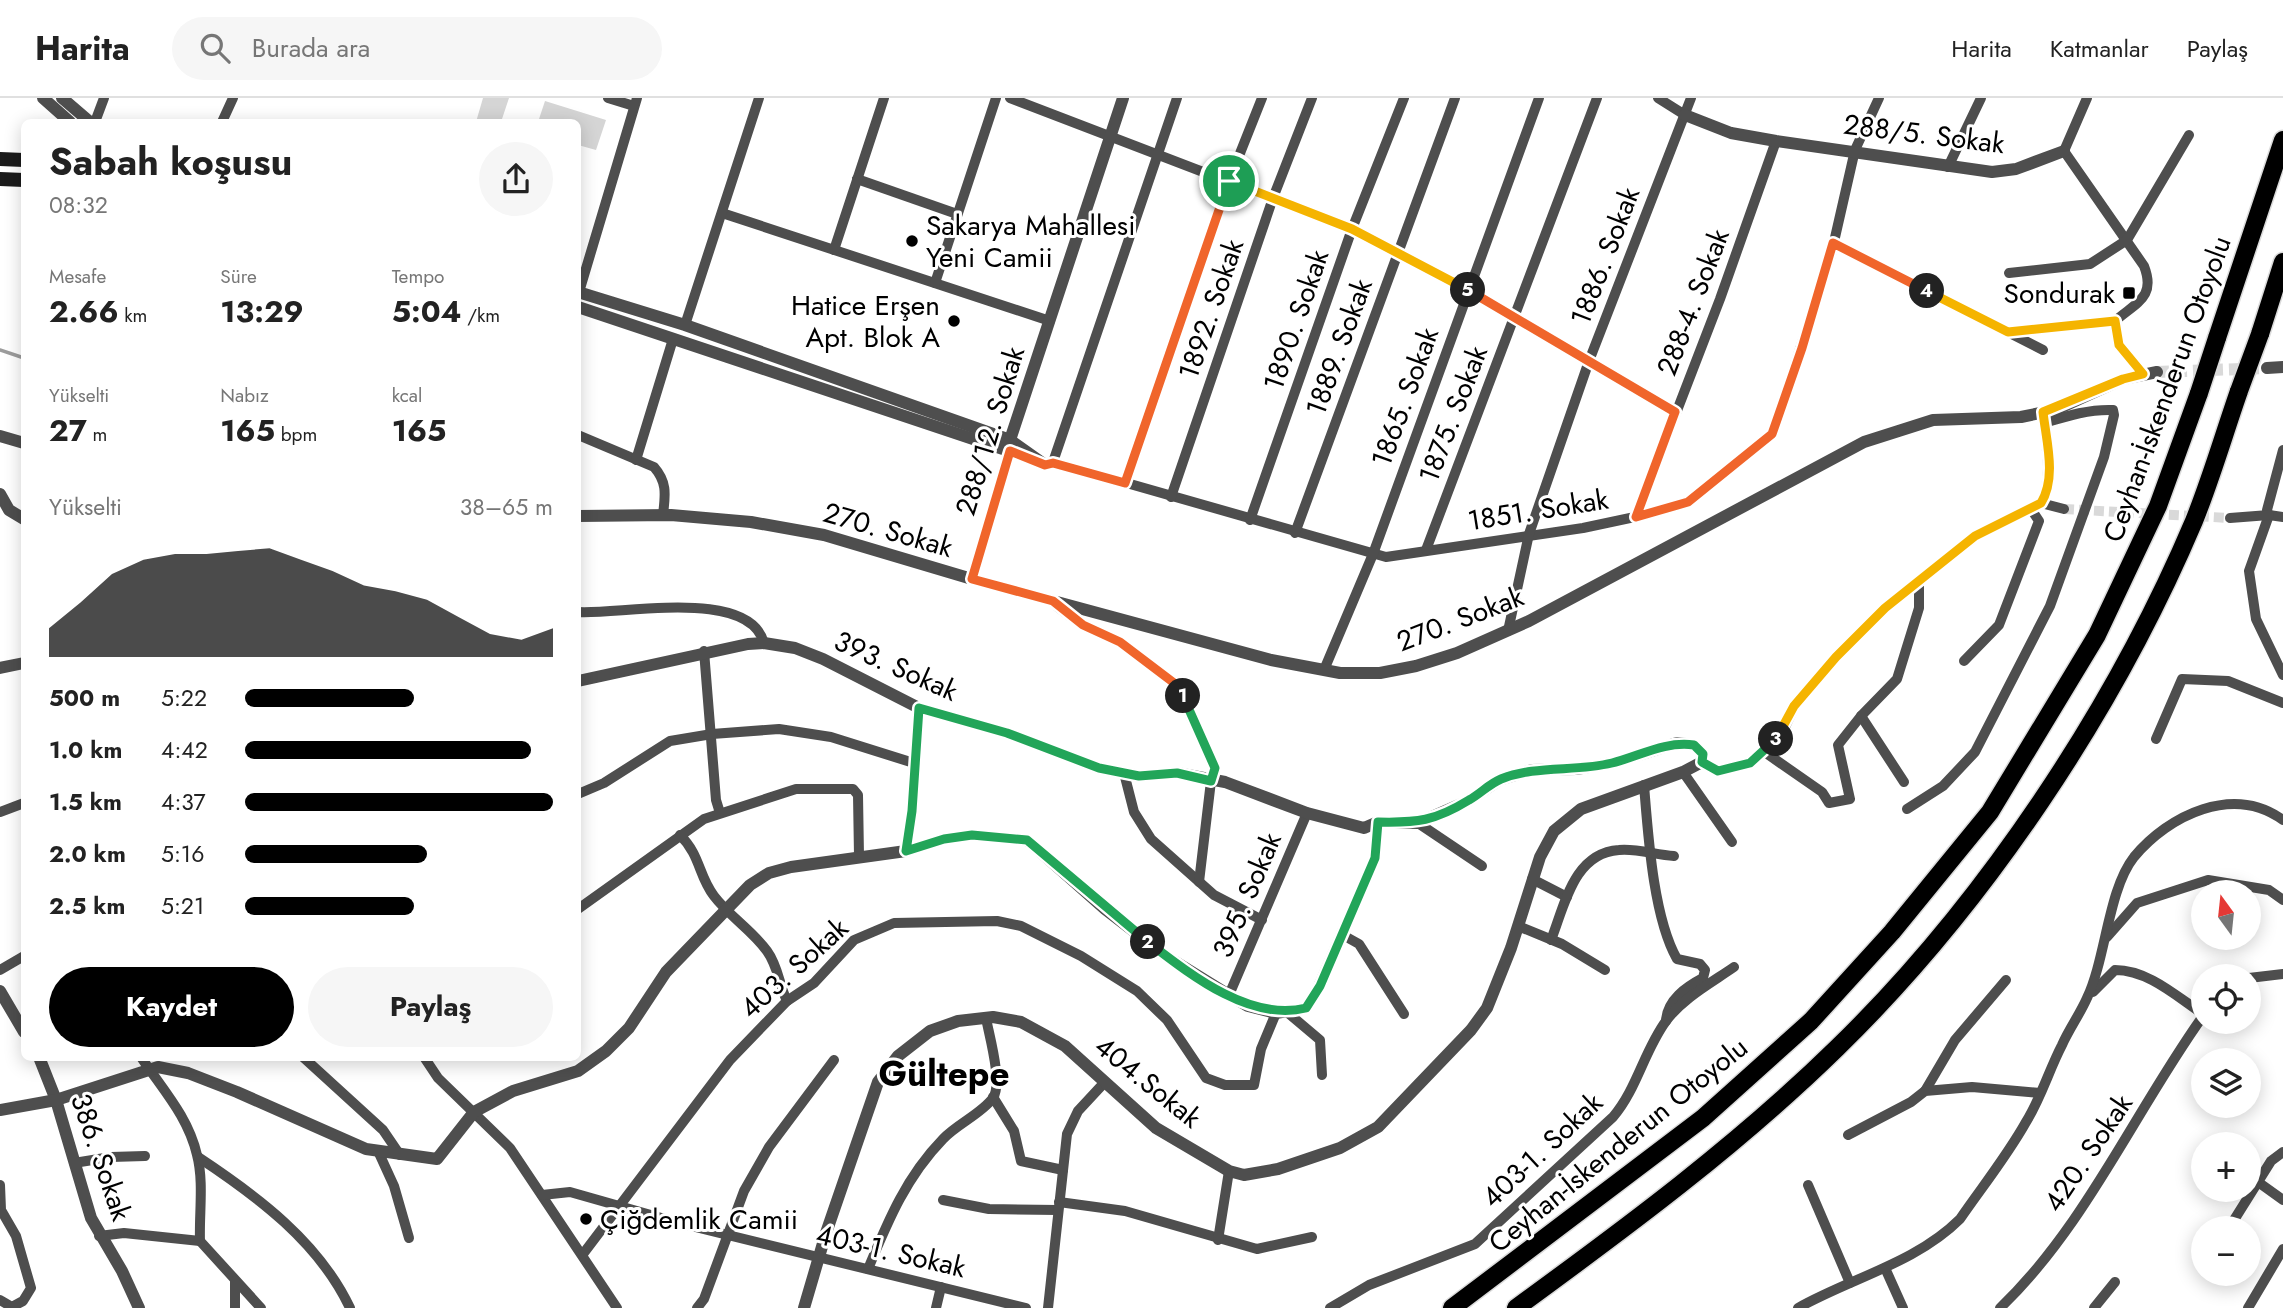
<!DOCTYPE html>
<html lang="tr">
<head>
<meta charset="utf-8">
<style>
  body { margin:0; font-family:Jost,sans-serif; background:#f6f6f6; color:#222; height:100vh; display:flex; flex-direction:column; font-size:26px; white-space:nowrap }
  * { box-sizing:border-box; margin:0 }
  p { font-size:23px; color:#767676 }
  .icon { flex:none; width:38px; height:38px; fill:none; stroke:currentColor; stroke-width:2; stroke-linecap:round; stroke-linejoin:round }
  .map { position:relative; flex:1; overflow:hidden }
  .details { position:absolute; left:21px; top:21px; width:560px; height:942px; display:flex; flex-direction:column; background:#fff; border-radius:10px; box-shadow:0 4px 18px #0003 }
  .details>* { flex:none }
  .needle { width:46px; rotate:345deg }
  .tools { position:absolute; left:2191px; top:782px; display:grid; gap:14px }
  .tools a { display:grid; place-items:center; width:70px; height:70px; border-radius:50%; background:#fff; box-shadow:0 4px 18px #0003; font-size:35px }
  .pin { position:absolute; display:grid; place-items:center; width:60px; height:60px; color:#fff; margin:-30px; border:4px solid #fff; border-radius:50%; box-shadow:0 2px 7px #0007 }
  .km { position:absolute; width:35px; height:35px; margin:-18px; border-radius:50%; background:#222; color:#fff; font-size:19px; line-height:35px; text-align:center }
  .round { display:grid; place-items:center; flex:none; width:74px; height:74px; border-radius:37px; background:#f6f6f6 }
  .head { display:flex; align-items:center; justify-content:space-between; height:119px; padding:0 28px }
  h1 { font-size:38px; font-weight:700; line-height:52px }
  .stats { display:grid; grid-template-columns:repeat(3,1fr); gap:10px; height:119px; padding:7px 28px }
  .stats div { display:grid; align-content:center }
  .stats b { font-size:30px; font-weight:700 }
  .stats small { font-size:19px; font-weight:400 }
  .stats p { font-size:19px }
  .chart { height:196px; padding:14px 28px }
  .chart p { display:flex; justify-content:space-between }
  .chart svg { width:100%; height:126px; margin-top:7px; fill:#000; opacity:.7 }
  .primary-button { display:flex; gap:14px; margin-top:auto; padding:14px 28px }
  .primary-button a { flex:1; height:80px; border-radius:42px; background:#000; color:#fff; font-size:28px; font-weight:700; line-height:80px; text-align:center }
  .primary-button a+a { background:#f6f6f6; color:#222 }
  ul { padding:0 28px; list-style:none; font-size:23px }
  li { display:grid; grid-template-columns:112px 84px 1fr; align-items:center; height:52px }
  li i { height:18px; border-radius:9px; background:#000 }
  header { display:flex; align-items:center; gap:42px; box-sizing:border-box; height:98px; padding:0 35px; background:#fff; border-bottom:2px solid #e0e0e0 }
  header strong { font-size:33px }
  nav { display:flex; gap:38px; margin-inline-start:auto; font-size:24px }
  .search { width:490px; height:63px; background:#f6f6f6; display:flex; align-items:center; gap:18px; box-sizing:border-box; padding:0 24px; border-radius:38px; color:#767676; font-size:26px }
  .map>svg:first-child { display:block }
  .green { fill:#d5d5d5 }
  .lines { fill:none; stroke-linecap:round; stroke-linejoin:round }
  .stream { stroke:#9c9c9c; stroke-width:3.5 }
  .minor-tunnel { stroke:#d9d9d9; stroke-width:10; stroke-dasharray:10 5; stroke-linecap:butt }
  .tertiary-tunnel { stroke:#d9d9d9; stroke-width:12; stroke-dasharray:12 6; stroke-linecap:butt }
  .motorway-casing { stroke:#dbdbdb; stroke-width:21 }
  .minor { stroke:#4e4e4e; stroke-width:10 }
  .tertiary { stroke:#4e4e4e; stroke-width:12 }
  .secondary { stroke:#1b1b1b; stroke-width:14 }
  .motorway { stroke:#000; stroke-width:18 }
  .motorway-bridge-casing { stroke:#dbdbdb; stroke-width:21; stroke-linecap:butt }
  .motorway-bridge { stroke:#000; stroke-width:18 }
  .split-1-casing { stroke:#fff; stroke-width:14 }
  .split-2-casing { stroke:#fff; stroke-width:14 }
  .split-3-casing { stroke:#fff; stroke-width:14 }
  .split-4-casing { stroke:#fff; stroke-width:14 }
  .split-5-casing { stroke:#fff; stroke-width:14 }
  .split-6-casing { stroke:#fff; stroke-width:14 }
  .split-1 { stroke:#f0652b; stroke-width:9 }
  .split-2 { stroke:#22a559; stroke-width:9 }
  .split-3 { stroke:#22a559; stroke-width:9 }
  .split-4 { stroke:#f5b400; stroke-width:9 }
  .split-5 { stroke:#f0652b; stroke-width:9 }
  .split-6 { stroke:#f5b400; stroke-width:9 }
  .poi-dot { fill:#000; stroke:#fff; stroke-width:2.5 }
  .labels { text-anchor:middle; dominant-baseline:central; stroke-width:6; stroke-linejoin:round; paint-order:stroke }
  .street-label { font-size:28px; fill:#000; stroke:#fff }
  .poi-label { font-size:28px; fill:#000; stroke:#fff; text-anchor:start }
  .district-label { font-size:35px; font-weight:bold; fill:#000; stroke:#fff }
</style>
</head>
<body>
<header>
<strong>Harita</strong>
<div class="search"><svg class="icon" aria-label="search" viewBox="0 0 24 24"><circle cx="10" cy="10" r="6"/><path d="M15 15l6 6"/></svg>Burada ara</div>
<nav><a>Harita</a><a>Katmanlar</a><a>Paylaş</a></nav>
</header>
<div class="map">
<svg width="2283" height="1210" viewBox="0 0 2283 1210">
  <rect width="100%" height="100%" fill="#fff"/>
  <g class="green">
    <path d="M483,0H509L501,24H476Z"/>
    <path d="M545,3L606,22L596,52L578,47V24H538Z"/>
  </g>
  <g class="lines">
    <path class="stream" d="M0,252L24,260"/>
    <path class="minor-tunnel" d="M2064,411L2230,420"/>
    <path class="tertiary-tunnel" d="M2157,274L2267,270"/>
    <defs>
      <g id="motorway">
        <path d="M2260,236L2283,164"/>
        <path d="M2217,240L2283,42"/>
        <path d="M1452,1210L1703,1020L1811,923L1892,834L1990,714L2097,537L2158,408L2199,295"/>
        <path d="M1516,1210C1627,1129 1738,1047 1837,950C1984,807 2114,612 2194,423C2211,381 2224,336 2239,293"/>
      </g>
    </defs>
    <use href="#motorway" class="motorway-casing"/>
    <g class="minor">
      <path d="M608,0L634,8"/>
      <path d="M1010,0L1352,131L1467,192L1675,314"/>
      <path d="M1658,0L1685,17"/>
      <path d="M2087,0L2064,53L2144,168C2156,199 2137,204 2115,223L2119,247L2143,276"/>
      <path d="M95,24L104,0"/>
      <path d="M222,24L233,0"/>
      <path d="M1948,69L1981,0"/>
      <path d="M857,81L957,116"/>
      <path d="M722,115L1050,223"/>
      <path d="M1833,145L2043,252"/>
      <path d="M834,152L884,0"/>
      <path d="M2009,175L2090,166L2127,142L2189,37"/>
      <path d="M935,185L996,0"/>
      <path d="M579,194L637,0"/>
      <path d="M685,227L759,0"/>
      <path d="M2008,234L2115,223"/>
      <path d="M578,337L654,369C668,385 665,398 663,417"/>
      <path d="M2283,352L2267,412L2269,417L2283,419"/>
      <path d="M636,362L673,241"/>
      <path d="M1053,364L1177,0"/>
      <path d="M1045,367L1053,364L1386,459L1583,430L1658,414L1688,404L1772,336L1831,157L1855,52L1879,0"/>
      <path d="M1125,385L1229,83L1262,0"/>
      <path d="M1171,399L1273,100L1312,0"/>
      <path d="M2041,405L2064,411"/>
      <path d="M2269,417L2249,473L2256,521L2283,577"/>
      <path d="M1636,419L1720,201L1776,43"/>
      <path d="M2230,420L2269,417"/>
      <path d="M1250,422L1352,131L1404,0"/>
      <path d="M1295,435L1455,0"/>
      <path d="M1426,452L1597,0"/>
      <path d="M578,514C621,517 749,489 764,545"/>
      <path d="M1508,533L1529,436L1589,263L1691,0"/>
      <path d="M704,553L716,702L720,715"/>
      <path d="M1964,563L1999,527L2039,423L2031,411"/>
      <path d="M1324,572L1373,456L1539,0"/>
      <path d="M1861,618L1904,684"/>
      <path d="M2156,641L2182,581L2228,583L2283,605"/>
      <path d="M1763,653L1822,694L1829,705L1850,701L1838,647L1861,618L1897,581L1919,510V483"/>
      <path d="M1683,674L1732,744"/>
      <path d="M1124,675L1134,714L1151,741L1214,797L1262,822"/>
      <path d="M1644,687C1648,735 1653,819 1677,861L1700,866L1705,872L1703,880C1686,889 1667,902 1666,923"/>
      <path d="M578,696L604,685L670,643L712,636L779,631L831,639L917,666"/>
      <path d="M1907,711L1943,688L1975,654L2050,508L2104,359L2114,317L2113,312C2089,311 2067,318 2044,325"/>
      <path d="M0,714L24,705"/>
      <path d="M1418,725L1482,768"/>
      <path d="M680,737C701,758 698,777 714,798C729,818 752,832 767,853C778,868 779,886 787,903"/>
      <path d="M906,753L912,713L919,610"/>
      <path d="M1532,781L1567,799"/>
      <path d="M1199,784L1211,683"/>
      <path d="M578,811L704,721L796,691H853L858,697L859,758"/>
      <path d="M1518,828L1562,846L1605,872"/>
      <path d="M1341,836L1359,846L1404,916"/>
      <path d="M2107,839L2137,805L2208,782L2269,792L2283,802"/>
      <path d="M1551,842C1565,806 1574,755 1619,752C1636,750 1656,757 1674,758"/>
      <path d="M0,872L24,858"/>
      <path d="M2249,880L2283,876"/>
      <path d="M2093,894L2115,872C2148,872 2176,898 2203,916"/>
      <path d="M1229,897L1307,715"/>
      <path d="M1288,915L1320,942L1322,977"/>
      <path d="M141,959C162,991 188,1018 197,1057C204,1083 199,1116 200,1143L261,1210"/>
      <path d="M303,959L383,1032L400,1057"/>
      <path d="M424,959L438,980L510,1050L617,1210"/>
      <path d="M1925,993L1955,942L2006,882"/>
      <path d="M993,999L1014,1033L1021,1063L1063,1072"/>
      <path d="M1848,1037L1911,1004L1925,993L1972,989L2040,995"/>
      <path d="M378,1053L394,1088L409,1140"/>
      <path d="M198,1059C257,1098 319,1144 350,1210"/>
      <path d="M74,1065L111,1059L145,1058"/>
      <path d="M2258,1084L2283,1102"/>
      <path d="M0,1087L1,1112L16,1138L31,1190L23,1203L12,1209L0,1202"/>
      <path d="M1808,1087L1850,1185"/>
      <path d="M542,1097L570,1094L679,1125L1026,1210"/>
      <path d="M943,1102L989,1111L1058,1112"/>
      <path d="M1059,1104L1125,1113L1257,1151L1312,1139"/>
      <path d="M2229,1130L2271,1063L2283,1054"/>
      <path d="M99,1138L124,1135L200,1143"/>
      <path d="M1218,1142L1229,1073"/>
      <path d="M583,1156L730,962L787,903L814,885L854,842L894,825L997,823L1021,828L1081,858L1137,893L1167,922L1206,980L1225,987H1254L1261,951L1276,915"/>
      <path d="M1885,1170L1903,1210"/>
      <path d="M868,1171C888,1123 906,1079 943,1041C957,1026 981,1016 993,1000C1003,985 989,937 986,920"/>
      <path d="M235,1210V1183"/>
      <path d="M697,1210L704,1201L744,1093L769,1049L834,962"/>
      <path d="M936,1210L941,1189"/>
      <path d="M1048,1210L1067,1036L1078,1013L1104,985"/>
      <path d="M1330,1210L1369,1187L1475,1146L1613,1019C1637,991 1644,953 1666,923C1683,900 1711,885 1734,869"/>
      <path d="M1798,1210C1851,1180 1916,1165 1960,1121C1982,1089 2007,1058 2026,1024C2041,1000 2049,972 2062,947C2069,931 2080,916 2087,900C2106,860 2108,792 2134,759C2169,717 2233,686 2283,722"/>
      <path d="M2000,1210C2085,1129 2135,1013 2203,918"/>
      <path d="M2094,1210L2115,1184"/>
      <path d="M2248,1210L2283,1151"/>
    </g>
    <g class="tertiary">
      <path d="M43,0L70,24"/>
      <path d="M62,0L90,24"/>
      <path d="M1685,17L1731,35L1776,43L1992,74L2016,71L2064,53"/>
      <path d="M578,194L685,227L1010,342L1045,367"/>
      <path d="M578,209L1015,355"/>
      <path d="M2267,270L2283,269"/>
      <path d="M0,338L24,345"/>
      <path d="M0,396L9,412L24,421"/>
      <path d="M578,418L671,417L751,424L824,437L972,481L1271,562L1340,575H1380L1416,568L1457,555L1529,523L1864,344L1933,322L2021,319L2055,312L2123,281L2157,274"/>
      <path d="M972,481L1010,353V342L1123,0"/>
      <path d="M1058,508L1083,527L1120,544L1178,588L1215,670L1211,683"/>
      <path d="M0,570L24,565"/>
      <path d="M578,583L748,546L764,545L795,550L823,561L919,610L1007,635L1099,670L1139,678L1177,675L1225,684L1307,715L1364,730L1378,724L1418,725L1468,703L1499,682L1532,672L1576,671L1613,665L1677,645L1694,647L1703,656L1702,664L1718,673L1750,665L1780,637L1794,608L1836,559L1885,510L1975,438L2041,405C2056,379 2046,343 2043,314"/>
      <path d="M0,893L24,934"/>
      <path d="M39,959L56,1002L91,1120L122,1173L139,1210"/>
      <path d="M0,1012L56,1002L158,969L188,975L237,994L366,1051L437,1061L474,1014L513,993L578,973L606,953L629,930L666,874L750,787L769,775L791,769L906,753L944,741L972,737L1027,742L1105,811L1166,858L1229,897L1248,908L1276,915L1306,910L1319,889L1375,760L1378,724"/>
      <path d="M804,1210L826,1135L878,984L898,958L930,933L958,923L993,919L1021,924L1065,948L1156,1030L1229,1073L1244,1077L1278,1071L1340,1050L1378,1029L1471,932L1487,910L1511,850L1540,759L1554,733L1581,711L1683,674L1702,664"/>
    </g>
    <g class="secondary">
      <path d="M0,61L24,62"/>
      <path d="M0,81L24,82"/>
    </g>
    <use href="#motorway" class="motorway"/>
    <defs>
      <g id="motorway-bridge">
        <path d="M2239,293L2260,236"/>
        <path d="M2199,295L2217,240"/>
      </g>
    </defs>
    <use href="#motorway-bridge" class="motorway-bridge-casing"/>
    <use href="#motorway-bridge" class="motorway-bridge"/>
  </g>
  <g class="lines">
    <defs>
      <path id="split-1" d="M1183,598L1178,588L1120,544L1083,527L1053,503L972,481L1010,353L1045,367L1053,365L1125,385L1229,83"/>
      <path id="split-2" d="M1148,844L1027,742L972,737L944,741L906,753L912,713L919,610L1007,635L1099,670L1139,678L1177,675L1211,683L1215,670L1183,598"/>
      <path id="split-3" d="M1148,844C1191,877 1250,924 1306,910L1320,888L1375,760L1378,724C1417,725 1435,723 1469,702C1480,696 1489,686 1501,681C1536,667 1575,674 1612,665C1640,658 1664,643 1694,647L1703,656L1702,664L1718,673L1750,665L1776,641"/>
      <path id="split-4" d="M1776,641L1794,608L1836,559L1885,510L1975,438L2041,405C2057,379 2046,342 2043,314L2123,281L2143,276L2119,247L2115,223L2008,234L1927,193"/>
      <path id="split-5" d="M1468,192L1675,314L1636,419L1688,404L1772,336L1802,250L1833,145L1927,193"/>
      <path id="split-6" d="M1229,83L1352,131L1468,192"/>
    </defs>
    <use href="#split-1" class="split-1-casing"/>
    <use href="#split-2" class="split-2-casing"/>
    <use href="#split-3" class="split-3-casing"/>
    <use href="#split-4" class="split-4-casing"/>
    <use href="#split-5" class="split-5-casing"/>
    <use href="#split-6" class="split-6-casing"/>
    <use href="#split-1" class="split-1"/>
    <use href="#split-2" class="split-2"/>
    <use href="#split-3" class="split-3"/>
    <use href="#split-4" class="split-4"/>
    <use href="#split-5" class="split-5"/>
    <use href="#split-6" class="split-6"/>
  </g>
  <g class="poi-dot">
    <circle cx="912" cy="143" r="7"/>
    <rect x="2122" y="188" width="14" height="14" rx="3.5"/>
    <circle cx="954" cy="223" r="7"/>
    <circle cx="586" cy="1121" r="7"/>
  </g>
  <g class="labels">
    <g class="street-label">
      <text transform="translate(1924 36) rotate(7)">288/5. Sokak</text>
      <text transform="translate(1605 158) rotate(-69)">1886. Sokak</text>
      <text transform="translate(1693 204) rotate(-69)">288-4. Sokak</text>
      <text transform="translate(1211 211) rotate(-71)">1892. Sokak</text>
      <text transform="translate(1296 222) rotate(-71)">1890. Sokak</text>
      <text transform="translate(1339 249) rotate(-70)">1889. Sokak</text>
      <text transform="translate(2167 291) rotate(-70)">Ceyhan-İskenderun Otoyolu</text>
      <text transform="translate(1405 299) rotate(-70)">1865. Sokak</text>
      <text transform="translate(1453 316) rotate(-69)">1875. Sokak</text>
      <text transform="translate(990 333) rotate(-73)">288/12. Sokak</text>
      <text transform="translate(1538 412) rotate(-9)">1851. Sokak</text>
      <text transform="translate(888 432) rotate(16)">270. Sokak</text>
      <text transform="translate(1460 521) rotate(-21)">270. Sokak</text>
      <text transform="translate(896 568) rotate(24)">393. Sokak</text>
      <text transform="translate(1247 797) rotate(-67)">395. Sokak</text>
      <text transform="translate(794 870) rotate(-42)">403. Sokak</text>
      <text transform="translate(1148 984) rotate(39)">404.Sokak</text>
      <text transform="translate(1618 1047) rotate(-39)">Ceyhan-İskenderun Otoyolu</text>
      <text transform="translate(1542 1052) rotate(-43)">403-1. Sokak</text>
      <text transform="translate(2088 1055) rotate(-56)">420. Sokak</text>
      <text transform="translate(101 1059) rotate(71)">386. Sokak</text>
      <text transform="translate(891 1153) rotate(13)">403-1. Sokak</text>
    </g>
    <g class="poi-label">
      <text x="926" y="127">Sakarya Mahallesi<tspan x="926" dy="32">Yeni Camii</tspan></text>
      <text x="2115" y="195" text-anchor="end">Sondurak</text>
      <text x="940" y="207" text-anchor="end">Hatice Erşen<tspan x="940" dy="32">Apt. Blok A</tspan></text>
      <text x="600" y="1121">Çiğdemlik Camii</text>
    </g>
    <g class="district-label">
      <text x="944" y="976">Gültepe</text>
    </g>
  </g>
</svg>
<div class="tools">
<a><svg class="needle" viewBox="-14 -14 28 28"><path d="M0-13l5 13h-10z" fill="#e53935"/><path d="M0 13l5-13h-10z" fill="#767676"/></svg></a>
<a><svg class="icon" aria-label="locate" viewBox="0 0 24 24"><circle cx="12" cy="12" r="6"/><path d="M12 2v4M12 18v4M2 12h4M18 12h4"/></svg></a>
<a><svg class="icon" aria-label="layers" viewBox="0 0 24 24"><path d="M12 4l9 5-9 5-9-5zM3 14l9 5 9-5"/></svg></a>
<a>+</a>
<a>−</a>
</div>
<div class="pin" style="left:1229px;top:83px;background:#1e9e55"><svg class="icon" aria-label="arrive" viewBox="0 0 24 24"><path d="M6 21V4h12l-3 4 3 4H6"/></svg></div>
<b class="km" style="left:1183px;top:598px">1</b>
<b class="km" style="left:1148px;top:844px">2</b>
<b class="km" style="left:1776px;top:641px">3</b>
<b class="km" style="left:1927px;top:193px">4</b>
<b class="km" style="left:1468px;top:192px">5</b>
<section class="details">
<div class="head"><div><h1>Sabah koşusu</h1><p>08:32</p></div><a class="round"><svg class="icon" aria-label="share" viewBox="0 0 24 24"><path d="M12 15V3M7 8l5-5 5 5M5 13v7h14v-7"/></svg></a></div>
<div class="stats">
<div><p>Mesafe</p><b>2.66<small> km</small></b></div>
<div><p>Süre</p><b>13:29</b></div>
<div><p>Tempo</p><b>5:04<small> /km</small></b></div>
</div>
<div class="stats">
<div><p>Yükselti</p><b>27<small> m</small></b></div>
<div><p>Nabız</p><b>165<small> bpm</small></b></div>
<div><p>kcal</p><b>165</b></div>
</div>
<div class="chart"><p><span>Yükselti</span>38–65 m</p>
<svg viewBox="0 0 160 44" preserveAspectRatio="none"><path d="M0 44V34L10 25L20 15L30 10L40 8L50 8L60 7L70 6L80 10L90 14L100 19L110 21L120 24L130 30L140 36L150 38L160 34V44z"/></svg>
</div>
<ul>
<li><b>500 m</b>5:22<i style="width:55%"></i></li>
<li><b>1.0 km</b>4:42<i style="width:93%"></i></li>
<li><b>1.5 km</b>4:37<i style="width:100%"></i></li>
<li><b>2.0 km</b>5:16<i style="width:59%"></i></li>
<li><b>2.5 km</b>5:21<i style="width:55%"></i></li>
</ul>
<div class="primary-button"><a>Kaydet</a><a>Paylaş</a></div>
</section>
</div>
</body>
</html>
